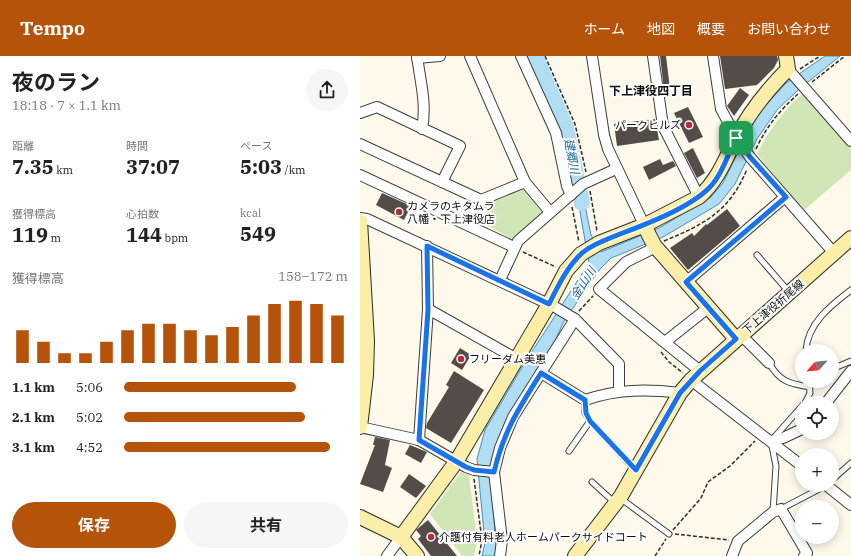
<!DOCTYPE html>
<html lang="ja">
<head>
<meta charset="utf-8">
<style>
  body { margin:0; font-family:"IBM Plex Serif","Noto Sans JP",serif; background:#f6f6f6; color:#222; height:100vh; display:flex; flex-direction:column; font-size:15px; white-space:nowrap }
  * { box-sizing:border-box; margin:0 }
  p { font-size:13px; color:#767676 }
  .icon { flex:none; width:22px; height:22px; fill:none; stroke:currentColor; stroke-width:2; stroke-linecap:round; stroke-linejoin:round }
  .map { position:relative; flex:1; overflow:hidden }
  .side { display:flex; flex-direction:column; background:#fff; width:360px }
  .side>* { flex:none }
  .needle { width:26px; rotate:243deg }
  .fabs { position:absolute; left:435px; top:288px; display:grid; gap:8px }
  .fabs a { display:grid; place-items:center; width:44px; height:44px; border-radius:50%; background:#fff; box-shadow:0 2px 10px #0003; font-size:20px }
  .pin { position:absolute; display:grid; place-items:center; width:34px; height:34px; color:#fff; margin:-17px; border-radius:8px; box-shadow:0 2px 6px #0006 }
  .round { display:grid; place-items:center; flex:none; width:42px; height:42px; border-radius:21px; background:#f6f6f6 }
  .summary { display:flex; align-items:center; justify-content:space-between; height:68px; padding:0 12px }
  h1 { font-size:22px; font-weight:700; line-height:30px }
  .stats { display:grid; grid-template-columns:repeat(3,1fr); gap:6px; height:68px; padding:4px 12px }
  .stats div { display:grid; align-content:center }
  .stats b { font-size:20px; font-weight:700 }
  .stats small { font-size:11px; font-weight:400 }
  .stats p { font-size:11px }
  .chart { height:112px; padding:8px 12px }
  .chart p { display:flex; justify-content:space-between }
  .chart svg { width:100%; height:72px; margin-top:4px; stroke:#b45309; stroke-width:6 }
  .button { display:flex; gap:8px; margin-top:auto; padding:8px 12px }
  .button a { flex:1; height:46px; border-radius:24px; background:#b45309; color:#fff; font-size:16px; font-weight:700; line-height:46px; text-align:center }
  .button a+a { background:#f6f6f6; color:#222 }
  ul { padding:0 12px; list-style:none; font-size:13px }
  li { display:grid; grid-template-columns:64px 48px 1fr; align-items:center; height:30px }
  li i { height:10px; border-radius:5px; background:#b45309 }
  header { display:flex; align-items:center; gap:24px; box-sizing:border-box; height:56px; padding:0 20px; background:#b45309; color:#fff }
  header strong { font-size:19px }
  nav { display:flex; gap:22px; margin-inline-start:auto; font-size:14px }
  main { display:flex; flex:1; min-height:0 }
  .map>svg:first-child { display:block }
  .green { fill:#d1e6b6 }
  .water { fill:#b1ddf2; stroke:#3c95c5 }
  .lines { fill:none; stroke-linecap:round; stroke-linejoin:round }
  .river { stroke:#b1ddf2; stroke-width:16 }
  .building { fill:#534c48 }
  .lane-casing { stroke:#3e3e3e; stroke-width:7 }
  .street-casing { stroke:#3e3e3e; stroke-width:12 }
  .secondary-casing { stroke:#2d2d2d; stroke-width:16 }
  .path { stroke:#2d2d2d; stroke-width:1.5; stroke-dasharray:4 2; stroke-linecap:butt }
  .lane { stroke:#fff; stroke-width:5 }
  .street { stroke:#fff; stroke-width:10 }
  .secondary { stroke:#fbeea8; stroke-width:14 }
  .route-casing { stroke:#fff; stroke-width:8 }
  .route { stroke:#1a73e8; stroke-width:5 }
  .poi-dot { fill:#b32b38; stroke:#fff; stroke-width:1.5 }
  .labels { text-anchor:middle; dominant-baseline:central; stroke-width:4; stroke-linejoin:round; paint-order:stroke }
  .poi-label { font-size:11px; fill:#0b0b0b; stroke:#fff; text-anchor:start }
  .street-label { font-size:11px; fill:#0b0b0b; stroke:#fff }
  .neighbourhood-label { font-size:12px; font-weight:bold; fill:#0b0b0b; stroke:#fff }
  .water-label { font-size:12px; font-style:italic; fill:#1c6595; stroke:#fff }
</style>
</head>
<body>
<header>
<strong>Tempo</strong>
<nav><a>ホーム</a><a>地図</a><a>概要</a><a>お問い合わせ</a></nav>
</header>
<main>
<section class="side">
<div class="summary"><div><h1>夜のラン</h1><p>18:18 · 7 × 1.1 km</p></div><a class="round"><svg class="icon" aria-label="share" viewBox="0 0 24 24"><path d="M12 15V3M7 8l5-5 5 5M5 13v7h14v-7"/></svg></a></div>
<div class="stats">
<div><p>距離</p><b>7.35<small> km</small></b></div>
<div><p>時間</p><b>37:07</b></div>
<div><p>ペース</p><b>5:03<small> /km</small></b></div>
</div>
<div class="stats">
<div><p>獲得標高</p><b>119<small> m</small></b></div>
<div><p>心拍数</p><b>144<small> bpm</small></b></div>
<div><p>kcal</p><b>549</b></div>
</div>
<div class="chart"><p><span>獲得標高</span>158–172 m</p>
<svg viewBox="0 0 160 44" preserveAspectRatio="none"><path d="M5 44V24M15 44V31M25 44V38M35 44V38M45 44V31M55 44V24M65 44V20M75 44V20M85 44V24M95 44V27M105 44V22M115 44V15M125 44V8M135 44V6M145 44V8M155 44V15"/></svg>
</div>
<ul>
<li><b>1.1 km</b>5:06<i style="width:77%"></i></li>
<li><b>2.1 km</b>5:02<i style="width:81%"></i></li>
<li><b>3.1 km</b>4:52<i style="width:92%"></i></li>
</ul>
<div class="button"><a>保存</a><a>共有</a></div>
</section>
<div class="map">
<svg width="491" height="500" viewBox="0 0 491 500">
  <rect width="100%" height="100%" fill="#fef9ea"/>
  <g class="green">
    <path d="M443,37L491,93V114L443,155L397,98C409,74 423,55 443,37Z"/>
    <path d="M159,132L164,133L183,157L152,183L125,168L127,162L122,147Z"/>
    <path d="M101,416L109,419L117,485L114,500H102L70,458Z"/>
  </g>
  <path class="water" d="M465,0H480L437,35L417,54L397,83L375,128L359,148L303,181L251,202L240,213L204,265L195,285L146,364L135,392L130,418L137,500H122L125,487L117,403L125,374L164,308L229,207L217,139L222,135L231,179L241,196L299,172L351,141L363,127L388,76L404,51L426,27Z"/>
  <g class="lines">
    <path class="river" d="M175,0L206,72L222,147"/>
  </g>
  <g class="building">
    <path d="M300,0H306L310,33L304,34Z"/>
    <path d="M360,0H417L418,4L414,12L397,29L365,33Z"/>
    <path d="M380,32L389,39L374,60L367,50Z"/>
    <path d="M328,51L343,81L329,87L314,57Z"/>
    <path d="M295,63L299,84L257,90L254,68Z"/>
    <path d="M333,92L345,117L337,122L324,97Z"/>
    <path d="M300,103L303,109L313,105L316,110L289,124L283,111Z"/>
    <path d="M22,137L51,150L44,164L16,149Z"/>
    <path d="M367,153L380,170L328,214L310,192L332,177L334,180L346,168L347,169Z"/>
    <path d="M100,292L111,299L102,314L91,307Z"/>
    <path d="M94,315L124,334L91,387L66,372L67,367L89,331L86,329Z"/>
    <path d="M15,381L30,384L25,409L32,412L23,436L0,428L15,389H13Z"/>
    <path d="M50,389L67,396L61,407L45,398Z"/>
    <path d="M49,418L66,430L56,442L40,431Z"/>
    <path d="M68,464L97,500H71L58,483L61,480L56,474Z"/>
  </g>
  <g class="lines">
    <defs>
      <g id="lane">
        <path d="M397,199L429,236"/>
        <path d="M446,295C447,268 471,249 491,234"/>
        <path d="M409,307C420,326 430,328 450,331"/>
        <path d="M472,313L491,305"/>
        <path d="M225,344V357L230,365L275,414"/>
        <path d="M445,347L450,337L449,325"/>
        <path d="M209,395L230,365"/>
        <path d="M472,424L491,407"/>
        <path d="M232,426L255,447"/>
        <path d="M260,442L309,478"/>
        <path d="M421,453L467,429"/>
        <path d="M413,456L416,410L411,385L442,350"/>
      </g>
      <g id="street">
        <path d="M57,0C60,24 67,48 62,73"/>
        <path d="M110,0L165,126L190,156"/>
        <path d="M161,0L196,77L207,130L211,139"/>
        <path d="M232,0L244,79L248,93L287,175"/>
        <path d="M293,0L303,70L339,141"/>
        <path d="M353,0L361,53L376,81L390,101L474,197"/>
        <path d="M57,2L80,0"/>
        <path d="M428,13L491,85"/>
        <path d="M0,57L17,51L100,90L82,126"/>
        <path d="M0,88L121,144L165,126"/>
        <path d="M0,119L154,191"/>
        <path d="M0,162L7,163L195,251L215,263L259,308V335"/>
        <path d="M296,191L266,206L239,233L340,315"/>
        <path d="M140,224L158,185L223,128L256,113"/>
        <path d="M326,226L425,141"/>
        <path d="M68,253L155,302"/>
        <path d="M381,279L409,307"/>
        <path d="M305,286L348,252"/>
        <path d="M181,317L225,344C257,333 287,333 320,337"/>
        <path d="M331,324L442,410"/>
        <path d="M466,347L491,315"/>
        <path d="M0,371L59,384L106,411L114,414L134,416"/>
        <path d="M59,384L68,253L67,190"/>
        <path d="M411,385L423,382L442,373"/>
        <path d="M466,429L491,449"/>
        <path d="M27,500L41,481"/>
        <path d="M140,500L142,484L134,416L140,392L153,361L215,263"/>
        <path d="M372,500L378,485L413,456L421,453L447,497L444,500"/>
      </g>
      <g id="secondary">
        <path d="M0,165L7,285L6,319L0,371"/>
        <path d="M287,175L294,189L376,283"/>
        <path d="M0,461L41,481L57,500"/>
        <path d="M41,481L96,406L189,248L206,215L221,198L239,187L285,169L339,141C358,124 365,104 376,82C390,55 407,34 428,13L426,0"/>
        <path d="M215,500L261,440L320,337L331,324L491,182"/>
      </g>
    </defs>
    <use href="#lane" class="lane-casing"/>
    <use href="#street" class="street-casing"/>
    <use href="#secondary" class="secondary-casing"/>
    <g class="path">
      <path d="M185,0L215,68L226,116"/>
      <path d="M440,13L460,0"/>
      <path d="M452,26L485,0"/>
      <path d="M396,93C406,71 420,54 438,38"/>
      <path d="M230,135L237,175"/>
      <path d="M212,151L219,186"/>
      <path d="M304,185C345,168 370,155 387,113"/>
      <path d="M163,196L196,211"/>
      <path d="M219,255L233,240"/>
      <path d="M301,296L309,306L323,317"/>
      <path d="M114,423L122,484L119,500"/>
      <path d="M313,474L341,442L348,426L370,410L395,385"/>
      <path d="M315,478L369,484"/>
      <path d="M295,500L306,483"/>
    </g>
    <use href="#lane" class="lane"/>
    <use href="#street" class="street"/>
    <use href="#secondary" class="secondary"/>
  </g>
  <g class="lines">
    <defs>
      <path id="route" d="M376,82L390,101L426,141L326,226L376,283L340,315L320,337L276,414L230,365L226,357L225,344L181,317C159,352 144,374 134,416L114,414L106,411L59,384L68,254L67,190L189,248C198,230 207,211 222,197C232,188 248,183 260,178C287,168 329,152 349,132C362,119 368,98 376,82Z"/>
    </defs>
    <use href="#route" class="route-casing"/>
    <use href="#route" class="route"/>
  </g>
  <g class="poi-dot">
    <circle cx="329" cy="69" r="4"/>
    <circle cx="39" cy="156" r="4"/>
    <circle cx="101" cy="303" r="4"/>
    <circle cx="71" cy="481" r="4"/>
  </g>
  <g class="labels">
    <g class="poi-label">
      <text x="321" y="69" text-anchor="end">パークヒルズ</text>
      <text x="47" y="150">カメラのキタムラ<tspan x="47" dy="13">八幡・下上津役店</tspan></text>
      <text x="109" y="303">フリーダム美恵</text>
      <text x="79" y="481">介護付有料老人ホームパークサイドコート</text>
    </g>
    <g class="street-label">
      <text transform="translate(413 251) rotate(-41)">下上津役折尾線</text>
    </g>
    <g class="neighbourhood-label">
      <text x="291" y="34">下上津役四丁目</text>
    </g>
    <g class="water-label">
      <text transform="translate(212 100) rotate(79)">建郷川</text>
      <text transform="translate(223 227) rotate(-57)">金山川</text>
    </g>
  </g>
</svg>
<div class="fabs">
<a><svg class="needle" viewBox="-14 -14 28 28"><path d="M0-13l5 13h-10z" fill="#e53935"/><path d="M0 13l5-13h-10z" fill="#767676"/></svg></a>
<a><svg class="icon" aria-label="locate" viewBox="0 0 24 24"><circle cx="12" cy="12" r="6"/><path d="M12 2v4M12 18v4M2 12h4M18 12h4"/></svg></a>
<a>+</a>
<a>−</a>
</div>
<div class="pin" style="left:376px;top:82px;background:#1e9e55"><svg class="icon" aria-label="arrive" viewBox="0 0 24 24"><path d="M6 21V4h12l-3 4 3 4H6"/></svg></div>
</div>
</main>
</body>
</html>
